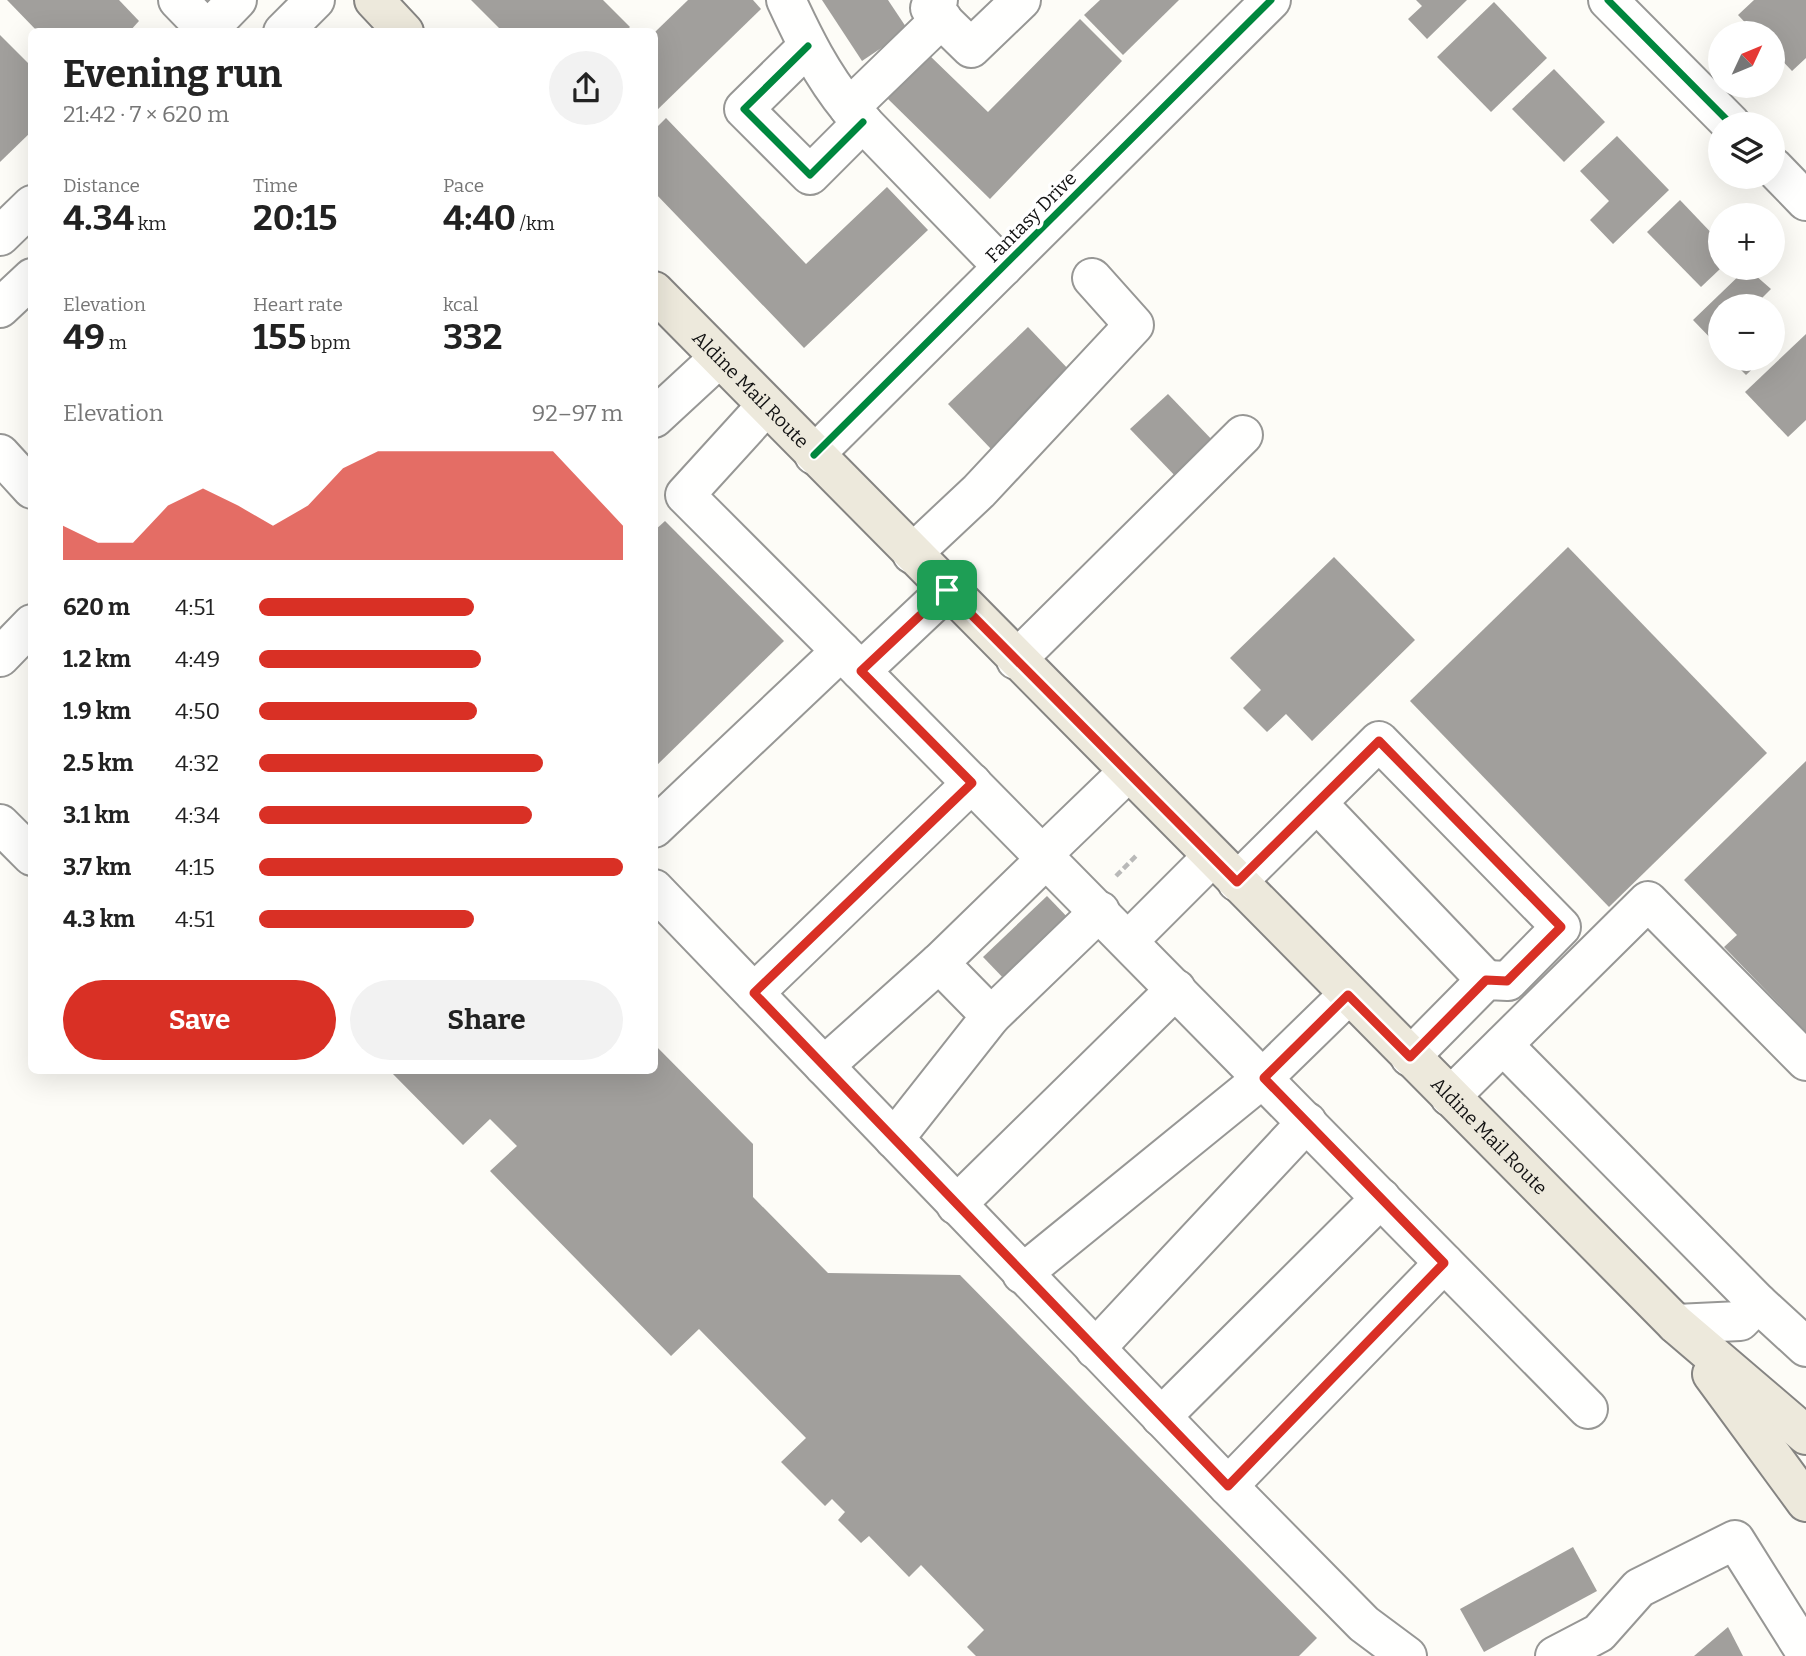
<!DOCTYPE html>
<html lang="en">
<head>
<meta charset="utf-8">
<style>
  body { margin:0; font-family:Bitter,serif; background:#f2f2f2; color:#222; height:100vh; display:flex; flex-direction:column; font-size:26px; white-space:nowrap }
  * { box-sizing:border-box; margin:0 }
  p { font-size:23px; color:#767676 }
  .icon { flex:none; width:38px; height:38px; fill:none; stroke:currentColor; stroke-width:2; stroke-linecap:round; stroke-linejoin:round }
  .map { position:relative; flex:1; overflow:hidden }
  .sheet { position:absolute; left:28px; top:28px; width:630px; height:1046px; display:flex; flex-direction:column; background:#fff; border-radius:10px; box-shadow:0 7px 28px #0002 }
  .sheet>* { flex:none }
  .needle { width:46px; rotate:46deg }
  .tools { position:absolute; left:1708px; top:21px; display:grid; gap:14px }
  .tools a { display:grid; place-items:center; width:77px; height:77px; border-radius:50%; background:#fff; box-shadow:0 7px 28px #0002; font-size:35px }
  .pin { position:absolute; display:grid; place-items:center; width:60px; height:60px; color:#fff; margin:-30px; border-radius:14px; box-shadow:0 4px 10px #0006 }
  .round { display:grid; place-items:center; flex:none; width:74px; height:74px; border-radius:37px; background:#f2f2f2 }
  .overview { display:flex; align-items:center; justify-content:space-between; height:119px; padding:0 35px }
  h1 { font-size:38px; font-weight:700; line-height:52px }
  .metrics { display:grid; grid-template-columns:repeat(3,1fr); gap:10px; height:119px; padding:7px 35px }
  .metrics div { display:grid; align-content:center }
  .metrics b { font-size:35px; font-weight:700 }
  .metrics small { font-size:19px; font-weight:400 }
  .metrics p { font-size:19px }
  .chart { height:196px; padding:14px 35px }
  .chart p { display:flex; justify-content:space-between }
  .chart svg { width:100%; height:126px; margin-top:7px; fill:#d93025; opacity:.7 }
  .cta { display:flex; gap:14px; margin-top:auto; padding:14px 35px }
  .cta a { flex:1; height:80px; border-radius:42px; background:#d93025; color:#fff; font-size:28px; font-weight:700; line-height:80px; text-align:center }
  .cta a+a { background:#f2f2f2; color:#222 }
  ul { padding:0 35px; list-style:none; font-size:23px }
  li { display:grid; grid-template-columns:112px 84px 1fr; align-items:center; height:52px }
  li i { height:18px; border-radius:9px; background:#d93025 }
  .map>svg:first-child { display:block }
  .building { fill:#a19f9c }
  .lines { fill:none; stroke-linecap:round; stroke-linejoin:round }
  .minor-casing { stroke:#979795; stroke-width:42 }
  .major-casing { stroke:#858482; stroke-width:42 }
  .path { stroke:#b9b9b8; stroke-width:4.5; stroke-dasharray:7 3.5; stroke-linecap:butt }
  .minor { stroke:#fffffe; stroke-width:38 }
  .major { stroke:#ede9dc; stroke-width:38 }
  .cycleway-casing { stroke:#fff; stroke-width:11 }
  .cycleway { stroke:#00873e; stroke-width:7 }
  .route-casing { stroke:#fff; stroke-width:14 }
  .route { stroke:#d93025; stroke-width:9 }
  .labels { text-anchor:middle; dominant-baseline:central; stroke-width:7; stroke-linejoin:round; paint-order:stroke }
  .street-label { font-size:19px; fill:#111; stroke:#fff }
</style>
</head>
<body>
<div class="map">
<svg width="1806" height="1656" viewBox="0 0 1806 1656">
  <rect width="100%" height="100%" fill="#fdfcf7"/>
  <g class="building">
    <path d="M7,0H119L139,21L129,32H38Z"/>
    <path d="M471,0H603L630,27L625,32H503Z"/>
    <path d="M688,0H753L761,9L654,113V33Z"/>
    <path d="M822,0H888L908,30L862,61Z"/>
    <path d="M1100,0H1179L1123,55L1084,15Z"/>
    <path d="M1416,0H1467L1427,39L1408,19L1422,6Z"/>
    <path d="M1754,0H1806V58L1792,71L1773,51V33H1755L1738,15Z"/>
    <path d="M1494,2L1547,58L1491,112L1437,57Z"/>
    <path d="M1080,19L1122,61L990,199L887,98L929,55L988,112Z"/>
    <path d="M0,35L32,67V131L0,162Z"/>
    <path d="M1554,69L1605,122L1564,162L1512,109Z"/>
    <path d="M666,118L806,264L887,187L928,230L804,348L654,192V130Z"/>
    <path d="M1617,136L1669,190L1613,244L1590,220L1609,201L1580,171Z"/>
    <path d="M1680,200L1720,242V269L1701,287L1647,232Z"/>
    <path d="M1747,268L1771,289L1754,306H1720V348L1693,320Z"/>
    <path d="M1028,327L1072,373L992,450L948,404Z"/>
    <path d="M1806,334V420L1788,437L1745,392Z"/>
    <path d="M1730,359H1763L1746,375Z"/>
    <path d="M1168,394L1217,445L1180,481L1130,429Z"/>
    <path d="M665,521L784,641L654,768V531Z"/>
    <path d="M1568,547L1767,753L1609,907L1410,701Z"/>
    <path d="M1334,557L1415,640L1312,741L1286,714L1267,732L1243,708L1261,690L1230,658Z"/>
    <path d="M1806,761V1032L1724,947L1737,935L1684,880Z"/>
    <path d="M1047,896L1073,923L1009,984L983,957Z"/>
    <path d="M654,1044L753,1144V1197L828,1273L960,1275L1317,1638L1299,1656H976L967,1647L984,1630L921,1565L909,1577L869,1536L861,1543L838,1520L845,1512L832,1499L825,1506L781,1462L806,1438L699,1329L671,1356L490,1171L517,1146L490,1119L463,1145L390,1071H654Z"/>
    <path d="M1573,1547L1597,1591L1484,1652L1460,1609Z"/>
    <path d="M1728,1627L1743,1656H1694Z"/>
  </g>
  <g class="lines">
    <defs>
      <g id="minor">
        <path d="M178,0L207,30"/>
        <path d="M786,0C804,39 822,75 849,108L1003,267"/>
        <path d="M938,0L930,8L971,48L1021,0"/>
        <path d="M1608,0L1731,124"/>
        <path d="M206,32L237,0"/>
        <path d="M283,32L315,0"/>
        <path d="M808,46L744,109L810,175L863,122"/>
        <path d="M849,108L942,18"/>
        <path d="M1773,167L1806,201"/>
        <path d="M0,236L32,205"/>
        <path d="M0,308L32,278"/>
        <path d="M766,406L685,495L861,671L947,590"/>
        <path d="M654,418L719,358"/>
        <path d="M0,454L32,489"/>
        <path d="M814,455L1271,0"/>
        <path d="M912,554L979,491L1134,325L1092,278"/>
        <path d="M0,657L32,624"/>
        <path d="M1016,660L1243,435"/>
        <path d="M861,671L1588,1409"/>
        <path d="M1317,803L1486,980"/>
        <path d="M0,824L32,856"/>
        <path d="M654,828L841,651"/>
        <path d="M1043,854L1128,772"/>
        <path d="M1047,858L939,963L991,1016L1100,911"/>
        <path d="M1237,882L1379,741L1561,927L1508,981L1486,980L1410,1057"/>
        <path d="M654,889L1228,1486L1364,1624L1407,1656"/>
        <path d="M1128,941L1212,857"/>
        <path d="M754,993L972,783"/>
        <path d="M1503,1045L1758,1303L1740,1321L1676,1324"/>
        <path d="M824,1066L939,963"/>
        <path d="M1450,1097L1648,901L1806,1061"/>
        <path d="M894,1139L991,1016"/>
        <path d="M956,1205L1176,989"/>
        <path d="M1022,1274L1263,1078L1348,995"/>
        <path d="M1758,1303L1806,1347"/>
        <path d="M1095,1349L1307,1122"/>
        <path d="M1161,1417L1381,1198"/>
        <path d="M1228,1486L1444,1263"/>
        <path d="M1555,1656L1599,1633L1639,1588L1735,1540L1806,1653"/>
      </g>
      <g id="major">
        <path d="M374,0L404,32"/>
        <path id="s1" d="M654,291L1676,1324L1806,1435"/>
        <path d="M1712,1374L1806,1502"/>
      </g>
    </defs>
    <use href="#minor" class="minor-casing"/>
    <use href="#major" class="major-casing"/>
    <path class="path" d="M1116,876L1138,854"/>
    <use href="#minor" class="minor"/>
    <use href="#major" class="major"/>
    <defs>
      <g id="cycleway">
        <path d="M1608,0L1731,124"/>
        <path d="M808,46L744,109L810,175L863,122"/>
        <path d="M814,455L1271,0"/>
      </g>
    </defs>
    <use href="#cycleway" class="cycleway-casing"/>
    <use href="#cycleway" class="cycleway"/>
  </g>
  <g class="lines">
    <defs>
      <path id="route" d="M947,590L1237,882L1379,741L1561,927L1507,981L1486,980L1410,1057L1348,995L1264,1078L1444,1263L1228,1486L754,993L972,783L861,671Z"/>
    </defs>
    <use href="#route" class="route-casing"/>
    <use href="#route" class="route"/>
  </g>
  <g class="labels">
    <g class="street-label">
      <text transform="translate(1031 217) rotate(-45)">Fantasy Drive</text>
      <text stroke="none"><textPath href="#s1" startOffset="138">Aldine Mail Route</textPath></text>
      <text stroke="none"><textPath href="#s1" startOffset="1188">Aldine Mail Route</textPath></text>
    </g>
  </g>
</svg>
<div class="tools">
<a><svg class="needle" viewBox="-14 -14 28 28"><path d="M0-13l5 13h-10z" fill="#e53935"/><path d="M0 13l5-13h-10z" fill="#767676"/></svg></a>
<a><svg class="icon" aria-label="layers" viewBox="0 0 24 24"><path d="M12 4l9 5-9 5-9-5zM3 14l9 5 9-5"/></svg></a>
<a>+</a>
<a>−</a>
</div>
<div class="pin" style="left:947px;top:590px;background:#1e9e55"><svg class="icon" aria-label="arrive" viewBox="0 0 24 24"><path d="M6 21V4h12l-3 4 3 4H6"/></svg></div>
<section class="sheet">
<div class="overview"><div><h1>Evening run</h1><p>21:42 · 7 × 620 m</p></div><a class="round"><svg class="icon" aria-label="share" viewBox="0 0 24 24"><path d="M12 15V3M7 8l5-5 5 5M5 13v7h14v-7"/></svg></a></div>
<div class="metrics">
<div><p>Distance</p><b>4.34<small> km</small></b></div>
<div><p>Time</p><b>20:15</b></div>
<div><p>Pace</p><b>4:40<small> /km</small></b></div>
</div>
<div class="metrics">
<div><p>Elevation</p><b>49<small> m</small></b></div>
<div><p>Heart rate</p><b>155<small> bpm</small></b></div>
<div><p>kcal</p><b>332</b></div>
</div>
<div class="chart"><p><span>Elevation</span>92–97 m</p>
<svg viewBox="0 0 160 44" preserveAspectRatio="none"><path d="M0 44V32L10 38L20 38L30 25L40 19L50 25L60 32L70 25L80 12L90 6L100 6L110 6L120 6L130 6L140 6L150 19L160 32V44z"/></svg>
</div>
<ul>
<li><b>620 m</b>4:51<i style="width:59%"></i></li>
<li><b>1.2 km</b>4:49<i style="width:61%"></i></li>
<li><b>1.9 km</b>4:50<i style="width:60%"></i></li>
<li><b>2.5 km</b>4:32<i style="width:78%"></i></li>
<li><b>3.1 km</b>4:34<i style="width:75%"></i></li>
<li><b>3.7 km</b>4:15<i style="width:100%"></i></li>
<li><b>4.3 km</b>4:51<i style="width:59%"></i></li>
</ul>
<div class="cta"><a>Save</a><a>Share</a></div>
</section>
</div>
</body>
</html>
